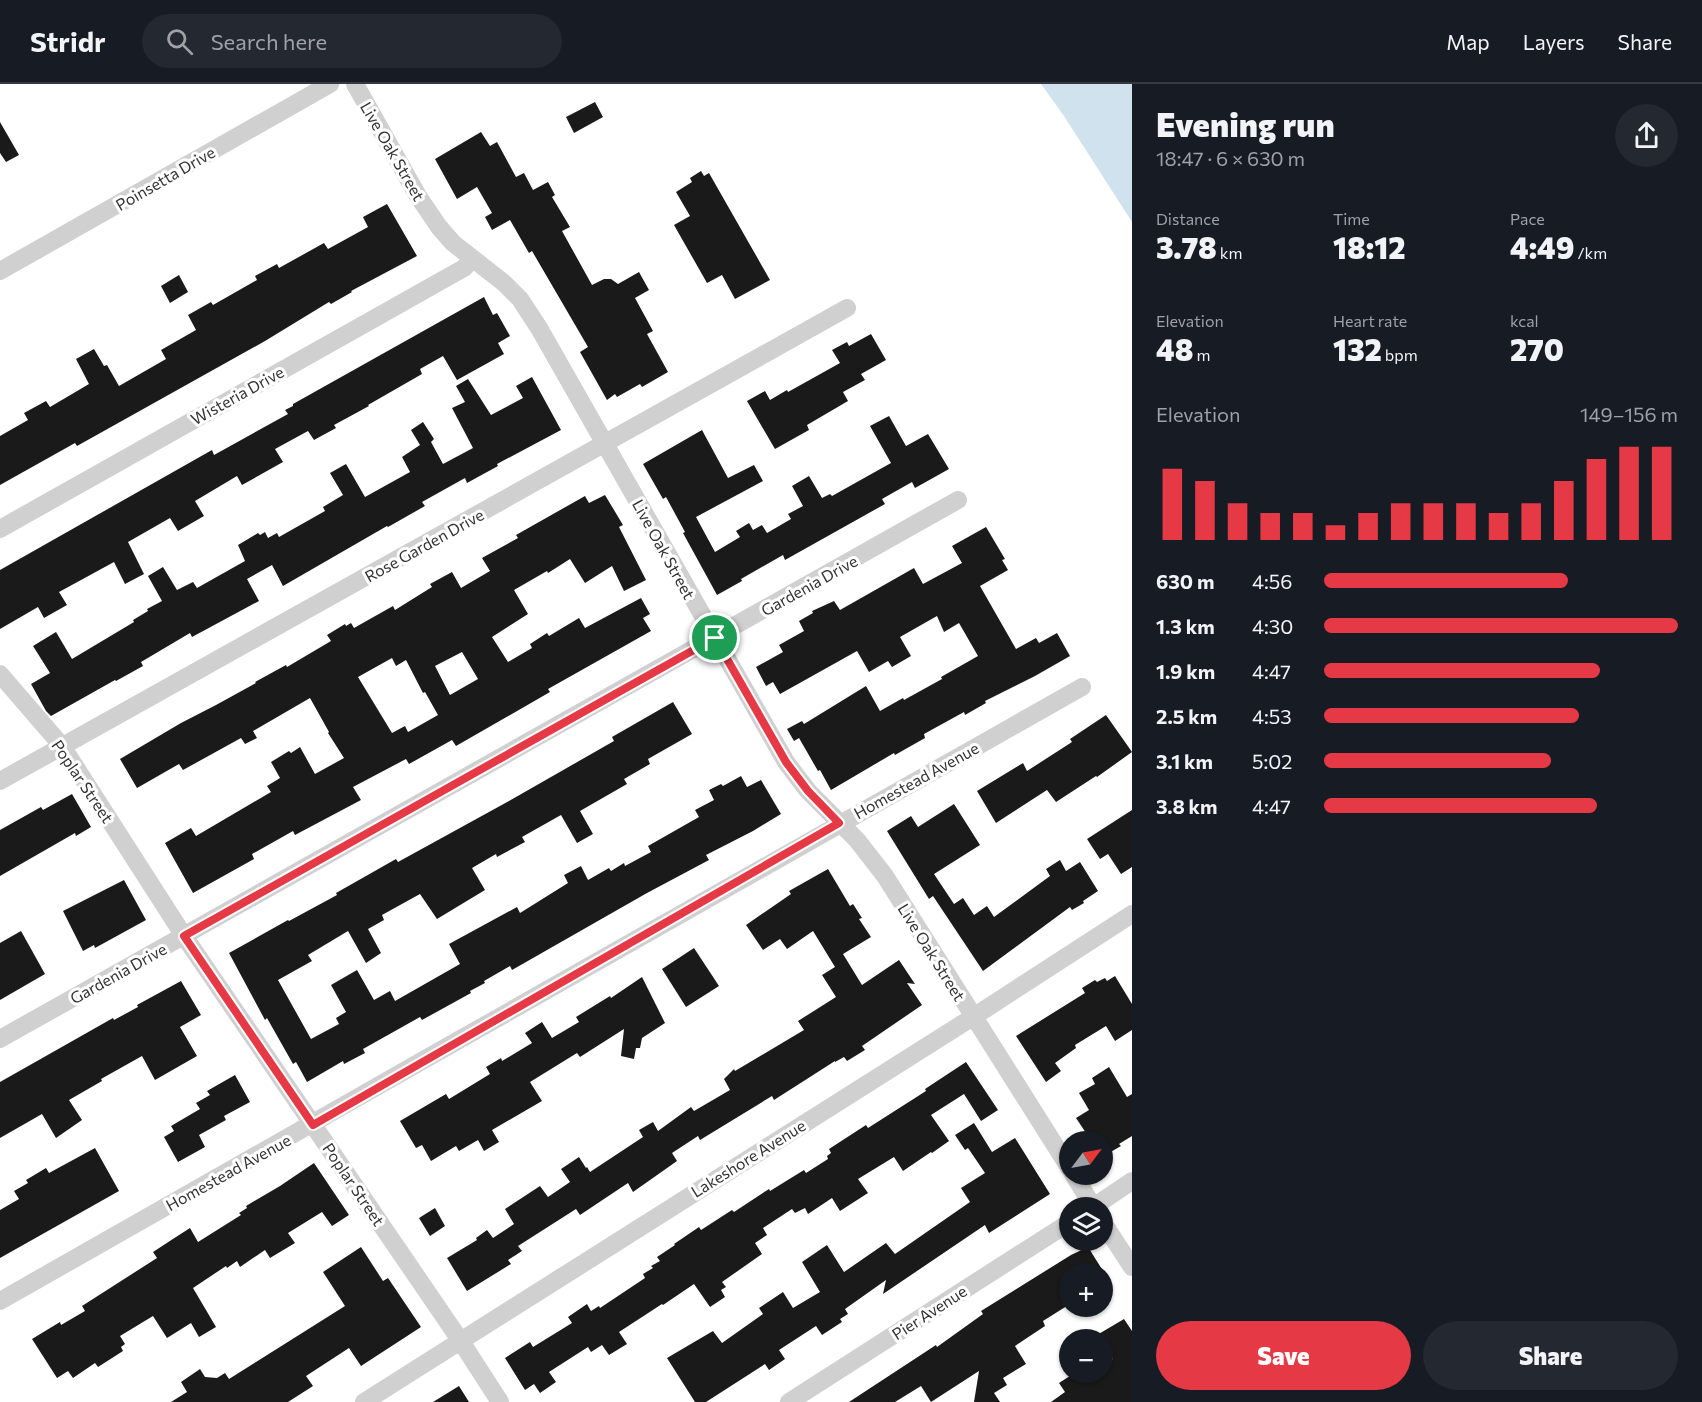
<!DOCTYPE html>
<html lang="en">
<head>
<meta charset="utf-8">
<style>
  body { margin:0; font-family:Commissioner,sans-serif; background:#242831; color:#f1f3f6; height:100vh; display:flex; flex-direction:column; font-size:22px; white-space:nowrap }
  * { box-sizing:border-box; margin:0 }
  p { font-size:20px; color:#9ea1a6 }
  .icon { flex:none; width:33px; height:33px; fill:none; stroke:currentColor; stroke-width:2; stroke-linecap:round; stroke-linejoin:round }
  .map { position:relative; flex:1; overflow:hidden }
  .details { display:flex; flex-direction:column; background:#171b24; width:570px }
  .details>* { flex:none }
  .needle { width:39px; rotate:58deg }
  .tools { position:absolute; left:1059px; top:1047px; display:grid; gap:12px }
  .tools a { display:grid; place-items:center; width:54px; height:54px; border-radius:50%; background:#171b24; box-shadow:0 2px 4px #0004; font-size:30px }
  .pin { position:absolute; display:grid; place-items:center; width:51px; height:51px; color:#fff; margin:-26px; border:3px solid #fff; border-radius:50%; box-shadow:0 2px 6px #0007 }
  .round { display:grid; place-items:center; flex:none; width:63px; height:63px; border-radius:32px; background:#242831 }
  .overview { display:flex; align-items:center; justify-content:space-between; height:102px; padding:0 24px }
  h1 { font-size:33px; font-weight:800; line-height:45px }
  .metrics { display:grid; grid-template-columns:repeat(3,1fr); gap:9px; height:102px; padding:6px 24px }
  .metrics div { display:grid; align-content:center }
  .metrics b { font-size:30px; font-weight:800 }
  .metrics small { font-size:16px; font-weight:400 }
  .metrics p { font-size:16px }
  .chart { height:168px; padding:12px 24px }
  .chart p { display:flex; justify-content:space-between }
  .chart svg { width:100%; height:108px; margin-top:6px; stroke:#e63946; stroke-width:6 }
  .action { display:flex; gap:12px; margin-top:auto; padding:12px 24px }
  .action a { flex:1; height:69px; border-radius:36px; background:#e63946; color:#fff; font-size:24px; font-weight:800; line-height:69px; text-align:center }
  .action a+a { background:#242831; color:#f1f3f6 }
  ul { padding:0 24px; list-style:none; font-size:20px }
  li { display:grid; grid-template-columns:96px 72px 1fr; align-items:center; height:45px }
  li i { height:15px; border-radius:8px; background:#e63946 }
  header { display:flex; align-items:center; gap:36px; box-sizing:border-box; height:84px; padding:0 30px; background:#171b24; border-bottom:2px solid #363941 }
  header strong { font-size:28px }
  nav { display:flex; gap:33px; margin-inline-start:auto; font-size:21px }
  .search { width:420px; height:54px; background:#242831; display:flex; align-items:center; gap:15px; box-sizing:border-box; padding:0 21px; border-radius:33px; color:#9ea1a6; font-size:22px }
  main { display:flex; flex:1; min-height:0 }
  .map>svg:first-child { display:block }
  .water { fill:#cfe2ee }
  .building { fill:#1a1a1a; fill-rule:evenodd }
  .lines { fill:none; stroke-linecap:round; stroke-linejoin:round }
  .minor { stroke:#d0d0d0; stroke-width:18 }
  .route-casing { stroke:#fff; stroke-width:12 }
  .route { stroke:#e63946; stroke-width:8 }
  .labels { text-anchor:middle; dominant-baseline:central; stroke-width:6; stroke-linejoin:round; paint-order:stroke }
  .street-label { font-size:16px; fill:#333; stroke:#fff }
</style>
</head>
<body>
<header>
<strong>Stridr</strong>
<div class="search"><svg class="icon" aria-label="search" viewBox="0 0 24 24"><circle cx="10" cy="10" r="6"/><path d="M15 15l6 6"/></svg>Search here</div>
<nav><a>Map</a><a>Layers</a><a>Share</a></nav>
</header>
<main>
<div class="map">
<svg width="1132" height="1318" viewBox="0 0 1132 1318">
  <rect width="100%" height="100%" fill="#fff"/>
  <path class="water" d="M1041,0H1132V138L1064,32Z"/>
  <g class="building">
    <path d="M595,18L603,33L574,49L566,33Z"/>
    <path d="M0,38L19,71L6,78L0,69Z"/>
    <path d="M481,48L490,62L497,58L516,93L524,89L533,106L548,98L555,111L552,113L570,143L562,147L592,201L604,195H611L618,200L639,188L649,206L635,214L653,247L647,250L668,288L642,303L640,300L617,313L615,310L607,316L580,268L588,263L532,167L529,169L510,136L492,146L485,133L492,129L477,103L457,115L435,75Z"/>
    <path d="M701,87L704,92L709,89L770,196L735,215L722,191L707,199L674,141L690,132L676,108L692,98L690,94Z"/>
    <path d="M387,120L417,172L351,207L352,208L331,220L329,218L265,257L77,362L75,359L0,401V352L28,336L24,329L46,317L50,323L89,300L76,275L94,265L104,282L107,281L119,302L166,275L161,266L196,246L188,231L211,218L213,221L257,196L255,192L277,180L279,184L324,159L328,165L368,143L363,133Z"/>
    <path d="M179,191L188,208L170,219L161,202Z"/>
    <path d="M484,213L493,231L497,229L510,252L498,259L504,270L457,296L443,272L420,285L422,290L368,321L369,322L334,341L336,344L314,356L308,347L275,365L283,378L242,401L237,392L195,417L204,432L178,447L170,434L128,458L144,490L125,500L114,478L59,508L67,521L44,534L38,523L0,545V486L212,366L214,371L288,330L285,326L293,322V320Z"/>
    <path d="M871,250L886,276L861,290L865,296L843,308L848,317L807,341L809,346L775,365L747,317L765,307L770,316L787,306L788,308L840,279L832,266L847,258L849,262Z"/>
    <path d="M532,293L561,346L497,380L498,382L467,399L465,394L422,418L425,422L388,443L387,442L283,502L272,481L247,495L259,517L192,553L190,549L141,578L143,582L116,597L115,596L51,632L46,627L31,600L50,589L33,562L56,548L72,575L134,538L133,536L148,527L147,525L162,517L148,492L163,483L177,506L193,498L197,504L245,477L238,461L258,449L260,451L265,448L268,454L277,449L279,453L325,427L323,423L343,411L330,389L346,380L365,413L410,388L402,373L420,361L411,346L423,338L434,355L431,358L443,380L473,364L452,324L465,318L456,302L468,295L491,331L523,314L516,302Z"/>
    <path d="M889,332L906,362L928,350L949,385L915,404L912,398L882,415L885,420L785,476L783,471L741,495L742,497L717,511L683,449L685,448L666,413L663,415L643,380L702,346L728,394L754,381L763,397L696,433L715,468L740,453L736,447L749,439L753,446L762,441L767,449L791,435L788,430L803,422L792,402L809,392L822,414L830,410L832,412L891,379L870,342Z"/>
    <path d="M605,411L623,441L619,443L646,496L624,507L612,482L585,499L570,475L548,489L547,487L514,506L528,530L492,553L508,578L532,564L530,560L547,549L549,552L579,534L585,544L641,514L650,530L643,534L651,547L548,605L550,608L456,662L452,656L409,680L406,675L353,703L361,716L295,751L293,747L252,770L254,775L193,809L165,759L191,744L196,752L271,708L267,702L280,694L271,678L289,667L291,669L300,663L315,690L344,674L328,649L329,648L310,614L253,647L257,654L245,660L241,654L183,686L179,680L137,704L120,675L181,639L216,621L256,599L255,598L286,581L287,583L331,557L327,551L345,540L346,542L351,539L354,544L393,522L395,526L432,503L430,500L452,488L461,504L490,487L482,474L518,454L516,451L585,412L589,419ZM462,568L478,595L450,611L435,582ZM392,574L396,582L406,576L423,609L425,608L438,631L408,648L405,642L392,649L358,593Z"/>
    <path d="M986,443L1005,475L1002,476L1008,486L980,502L1016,565L1036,554L1039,559L1057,549L1070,572L1035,592L985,617L986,619L965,631L964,628L924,650L925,654L895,671L894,669L831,706L820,686L818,687L799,654L794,657L787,645L802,637L804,640L866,602L880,627L903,614L904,616L942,595L941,593L978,572L959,539L944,548L937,532L900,553L911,572L892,583L888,577L869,588L857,567L780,610L773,598L766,602L756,583L783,568L779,561L804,547L799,537L813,529L812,527L834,517L840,526L914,484L923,500L962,479L952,462Z"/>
    <path d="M673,618L692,650L648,675L650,680L624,695L627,700L580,727L593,750L577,759L561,731L522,753L525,758L497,773L496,770L472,784L485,806L437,835L420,810L382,831L384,836L368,845L381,869L366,879L348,847L308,871L312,877L278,896L311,955L339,940L336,934L346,928L331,901L357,886L374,916L390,907L395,917L460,880L449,860L517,823L520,829L568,799L564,791L581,782L588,796L609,784L611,787L624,779L625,782L651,768L648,762L699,733L695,726L714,716L709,706L721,700L723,702L741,692L747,703L761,696L781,730L753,747L706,771L709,776L647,809L512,886L510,882L484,897L485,899L470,907L471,909L422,936L420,933L363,965L365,969L344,980L343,977L307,998L296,978L293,980L267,934L265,936L229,869L288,836L289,837L337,811L336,809L396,775L398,778L509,717L614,657L612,653Z"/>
    <path d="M1106,631L1132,668L1097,693L1096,692L1056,718L1047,706L996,739L977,707L1023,679L1027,687L1072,658L1070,655Z"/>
    <path d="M72,710L91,743L76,752L75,749L0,792V746L41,723L43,726Z"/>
    <path d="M954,720L980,761L934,790L954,820L963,814L974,831L987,822L994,833L1050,792L1046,785L1060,776L1066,787L1080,778L1098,807L1083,817L1084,819L1072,826L1070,823L983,887L933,812L929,815L887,747L911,732L918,743Z"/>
    <path d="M1132,726V783L1121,790L1108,770L1100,775L1087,755Z"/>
    <path d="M828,785L850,822L853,820L862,834L859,835L871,853L843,870L862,901L899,876L915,900L907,899L922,921L862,962L865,966L847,977L844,973L835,978V977L774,1016L772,1012L700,1056L698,1052L672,1069L677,1077L633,1108L628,1099L580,1131L576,1125L518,1162L522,1167L508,1176L511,1180L467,1207L447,1174L477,1156L476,1154L487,1146L493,1154L514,1140L505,1125L540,1102L548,1113L570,1098L561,1085L579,1073L586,1084L587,1083L590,1088L643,1053L639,1046L653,1038L658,1047L691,1023L694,1027L730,1006L724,995L734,985L735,987L804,946L798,937L836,913L822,891L835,883L813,847L787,865L780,855L763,866L746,841L791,810L789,807Z"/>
    <path d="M124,796L146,836L95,864L94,861L83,867L63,827Z"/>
    <path d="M21,847L45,890L0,916V859Z"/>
    <path d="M694,864L719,902L686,923L662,885Z"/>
    <path d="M1115,892L1132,920V946L1115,957L1106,942L1075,961L1076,964L1055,979L1061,987L1046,998L1016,952L1085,909L1082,904L1095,896L1097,898L1105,894L1107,897Z"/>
    <path d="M642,893L665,939L642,954L640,964H636L634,975L621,972L624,945L580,973L577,969L530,998L542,1017L492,1046L499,1058L484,1067L478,1056L459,1067L456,1062L431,1077L422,1061L416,1064L400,1037L446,1010L449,1015L490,990L486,983L501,974L502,977L532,959L525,949L542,938L552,954L579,938L576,933L610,912L611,914Z"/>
    <path d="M181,897L201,931L180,943L197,972L155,996L142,972L101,995L102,997L69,1016L82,1036L56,1054L42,1030L0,1054V998L113,934L114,936L138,923L137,921Z"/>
    <path d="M966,978L998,1026L981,1037L964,1010L931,1031L949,1057L932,1069L931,1068L903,1087L894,1073L858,1095L868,1109L840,1127L832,1114L808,1130L805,1124L795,1129L792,1125L763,1144L767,1151L755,1159L762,1170L722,1198L726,1203L721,1206L725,1213L710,1223L694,1200L663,1221L662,1220L619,1248L627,1260L609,1271L602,1261L591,1268L588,1263L549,1288L556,1298L540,1309L534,1300L525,1306L505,1274L530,1258L533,1263L572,1239L568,1233L587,1220L591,1227L599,1222L600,1224L645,1194L643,1190L653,1184L651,1182L660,1177L657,1173L675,1161L674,1160L699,1143L701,1146L732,1126L734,1128L769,1105L770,1107L804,1086L806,1089L828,1075L827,1072L831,1069L829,1065L866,1041L868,1044L926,1007L925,1005Z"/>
    <path d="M1109,983L1127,1013L1132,1010V1052L1119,1060L1121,1062L1102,1073V1058H1092L1076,1034L1089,1026L1079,1009L1095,1000L1092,994Z"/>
    <path d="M235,991L250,1018L224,1032L226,1036L199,1051L205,1063L178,1078L164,1053L174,1047L171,1042L200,1025L196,1019L210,1011L207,1007Z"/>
    <path d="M974,1039L992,1068L1015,1054L1050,1110L989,1149L985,1141L883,1210L886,1196L845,1225L848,1230L840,1235L842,1238L822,1251L816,1242L779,1266L785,1275L769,1286L765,1280L706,1318H695L667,1274L713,1247L722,1259L763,1230L759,1224L783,1208L793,1224L820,1208L802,1178L827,1161L844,1188L886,1159L895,1170L970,1118L961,1104L985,1089L968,1064L965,1066L955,1051Z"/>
    <path d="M95,1064L119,1107L0,1174V1126L19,1115L14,1107L28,1099L26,1096L46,1084L49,1089Z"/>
    <path d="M314,1079L349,1131L332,1142L322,1128L288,1149L295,1159L270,1174L265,1166L240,1183L237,1177L227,1184L226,1182L193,1204L216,1243L199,1253L191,1239L167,1254L153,1232L120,1252L125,1260L121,1263L123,1267L98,1283L95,1279L73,1294L68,1287L57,1294L32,1255L60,1238L61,1241L85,1227L82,1222L157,1174L153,1168L176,1153L190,1144L198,1158L241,1131L239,1129L247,1124L246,1122L280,1102Z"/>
    <path d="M435,1124L445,1142L430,1152L419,1134Z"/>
    <path d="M361,1163L383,1197L388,1194L421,1243L361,1282L349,1264L306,1292L313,1302L288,1318H171L187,1308L181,1298L200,1285L205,1293L217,1294L225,1289L229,1295L345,1222L323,1188Z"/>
    <path d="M1088,1163L1105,1190H1070V1220L1043,1237L1045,1242L1015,1262L1026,1280L1003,1294L1007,1301L994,1309L1000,1318H974L979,1287L931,1318L921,1302L895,1318H849L936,1261L937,1263L983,1230L981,1227L1071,1171Z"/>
    <path d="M1124,1235L1132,1247V1318H1051L1065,1308L1059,1299L1076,1288H1077L1083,1297L1097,1288H1102V1282L1113,1275L1102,1258V1256H1101L1097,1251Z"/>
    <path d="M459,1302L469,1318H433Z"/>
  </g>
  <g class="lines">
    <g class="minor">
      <path d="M355,0L418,112L439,143L453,159L504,199L520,215L539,244L786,678L808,707L857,756L885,792L1070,1085"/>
      <path d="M0,187L330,0"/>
      <path d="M0,445L464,184L472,175"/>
      <path d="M0,590L62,662L184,852L460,1256L500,1318"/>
      <path d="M0,697L847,224"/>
      <path d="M0,955L958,416"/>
      <path d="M1073,1090L1094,1124"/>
      <path d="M1092,1124L1132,1097"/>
      <path d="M1102,1137L1132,1183"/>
      <path d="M0,1217C361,1013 720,805 1082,603"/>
      <path d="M364,1318L973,933L1132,830"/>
      <path d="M789,1318L1070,1138"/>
    </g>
  </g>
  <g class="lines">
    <defs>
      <path id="route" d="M715,554L786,678L808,707L839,739L313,1041L184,852Z"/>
    </defs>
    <use href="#route" class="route-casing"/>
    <use href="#route" class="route"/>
  </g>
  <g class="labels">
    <g class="street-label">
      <text transform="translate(393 67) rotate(60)">Live Oak Street</text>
      <text transform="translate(165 94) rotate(-30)">Poinsetta Drive</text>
      <text transform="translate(237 311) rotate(-29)">Wisteria Drive</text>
      <text transform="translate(424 461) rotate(-29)">Rose Garden Drive</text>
      <text transform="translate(664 465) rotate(61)">Live Oak Street</text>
      <text transform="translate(809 501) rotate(-29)">Gardenia Drive</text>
      <text transform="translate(916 696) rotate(-29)">Homestead Avenue</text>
      <text transform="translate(83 697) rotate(56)">Poplar Street</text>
      <text transform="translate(932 868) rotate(58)">Live Oak Street</text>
      <text transform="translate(118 889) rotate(-29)">Gardenia Drive</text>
      <text transform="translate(748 1074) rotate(-32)">Lakeshore Avenue</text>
      <text transform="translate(228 1088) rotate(-29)">Homestead Avenue</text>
      <text transform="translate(354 1100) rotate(56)">Poplar Street</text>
      <text transform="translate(929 1228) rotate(-33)">Pier Avenue</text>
    </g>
  </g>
</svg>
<div class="tools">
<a><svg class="needle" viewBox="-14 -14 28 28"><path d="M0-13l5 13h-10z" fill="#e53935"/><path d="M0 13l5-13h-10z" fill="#9ea1a6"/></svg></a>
<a><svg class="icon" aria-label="layers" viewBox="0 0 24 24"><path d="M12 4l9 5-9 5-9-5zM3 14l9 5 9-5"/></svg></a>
<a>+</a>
<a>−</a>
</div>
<div class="pin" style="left:715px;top:554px;background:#1e9e55"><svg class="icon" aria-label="arrive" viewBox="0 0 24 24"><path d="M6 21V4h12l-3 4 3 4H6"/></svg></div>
</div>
<section class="details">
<div class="overview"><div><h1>Evening run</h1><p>18:47 · 6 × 630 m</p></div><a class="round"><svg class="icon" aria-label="share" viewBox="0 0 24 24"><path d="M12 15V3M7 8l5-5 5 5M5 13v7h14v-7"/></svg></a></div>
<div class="metrics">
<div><p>Distance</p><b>3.78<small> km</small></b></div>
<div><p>Time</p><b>18:12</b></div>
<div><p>Pace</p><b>4:49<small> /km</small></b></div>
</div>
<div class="metrics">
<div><p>Elevation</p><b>48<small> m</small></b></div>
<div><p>Heart rate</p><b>132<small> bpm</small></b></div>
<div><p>kcal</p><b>270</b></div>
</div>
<div class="chart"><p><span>Elevation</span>149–156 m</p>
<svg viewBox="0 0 160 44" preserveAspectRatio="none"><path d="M5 44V15M15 44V20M25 44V29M35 44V33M45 44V33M55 44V38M65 44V33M75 44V29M85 44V29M95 44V29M105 44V33M115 44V29M125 44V20M135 44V11M145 44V6M155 44V6"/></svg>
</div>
<ul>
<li><b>630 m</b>4:56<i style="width:69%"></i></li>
<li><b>1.3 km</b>4:30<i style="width:100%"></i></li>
<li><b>1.9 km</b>4:47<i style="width:78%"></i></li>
<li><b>2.5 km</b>4:53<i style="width:72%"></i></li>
<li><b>3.1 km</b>5:02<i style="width:64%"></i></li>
<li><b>3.8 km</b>4:47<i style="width:77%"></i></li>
</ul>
<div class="action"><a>Save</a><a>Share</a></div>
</section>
</main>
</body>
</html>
